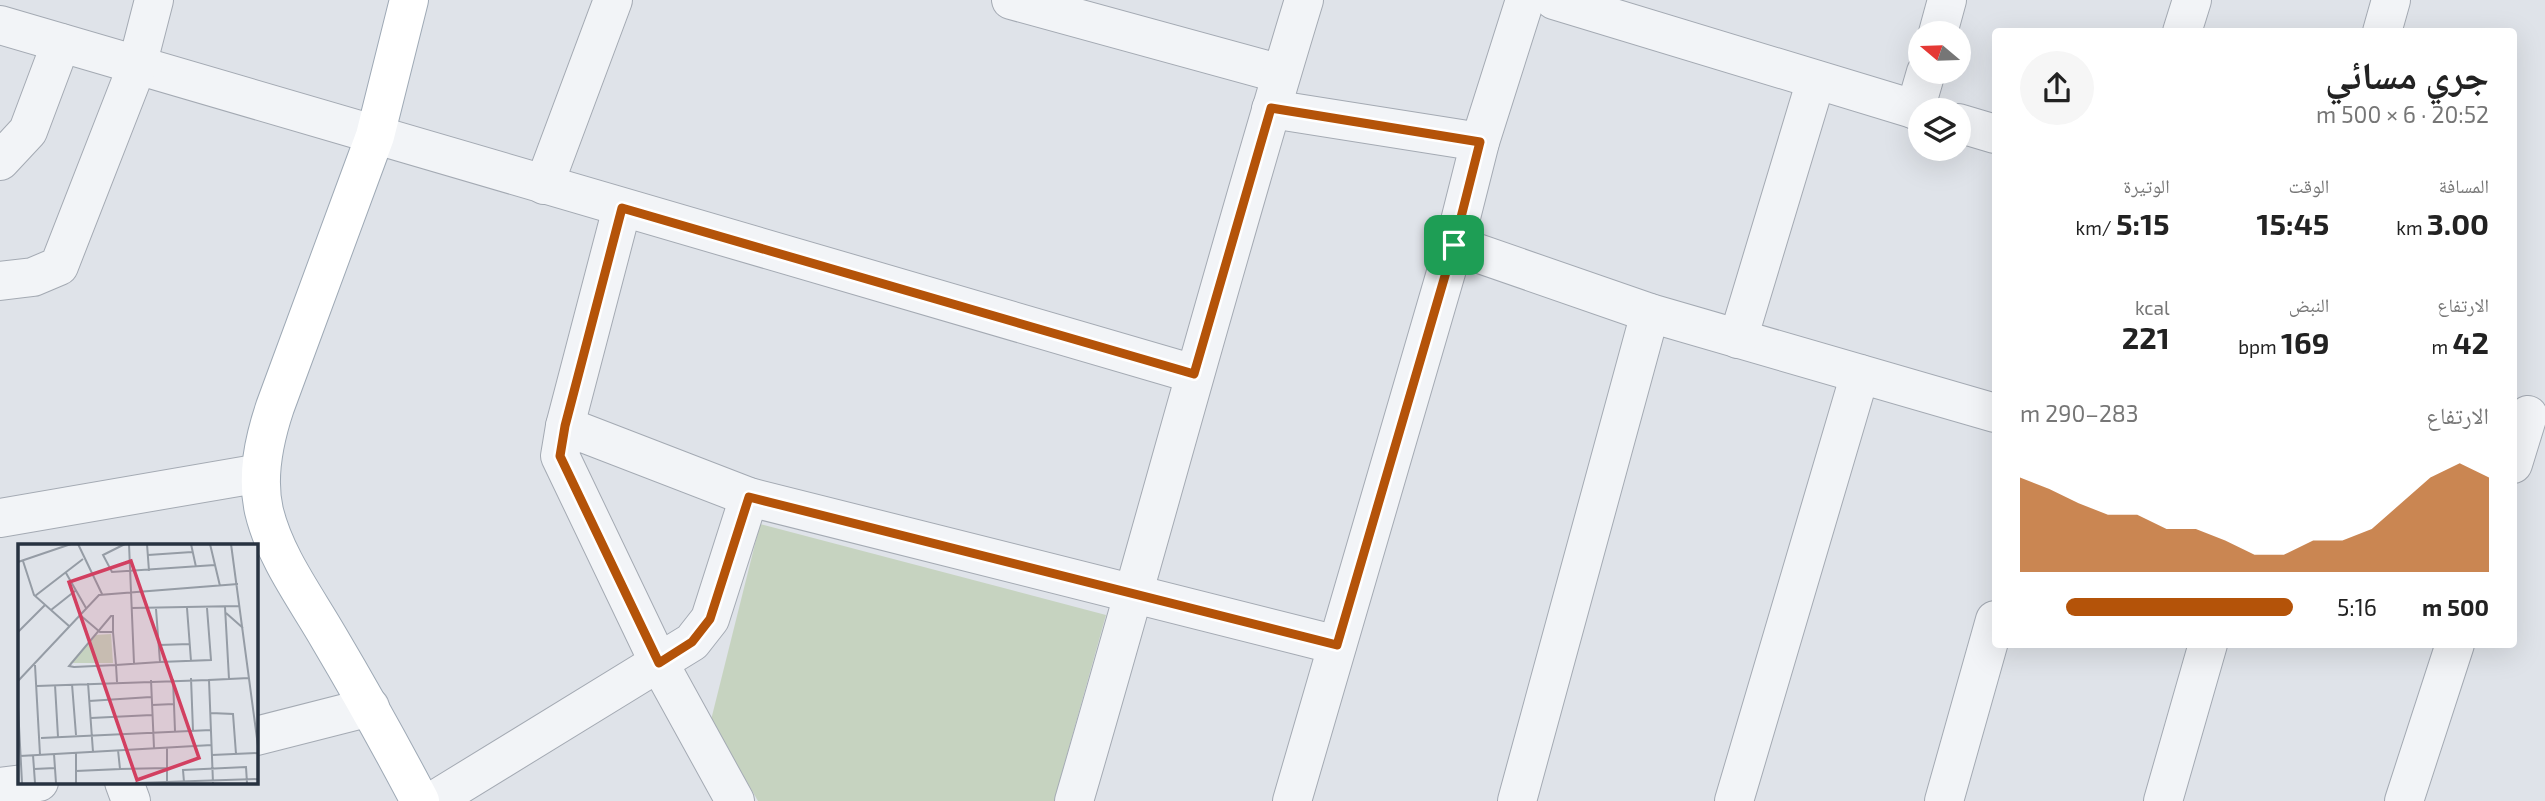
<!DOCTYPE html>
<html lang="ar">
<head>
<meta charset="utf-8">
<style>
  body { margin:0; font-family:"Exo 2","Noto Naskh Arabic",sans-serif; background:#f6f6f6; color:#222; direction:rtl; height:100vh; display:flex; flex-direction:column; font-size:26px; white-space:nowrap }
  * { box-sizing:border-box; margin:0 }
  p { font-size:23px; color:#767676 }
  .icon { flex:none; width:38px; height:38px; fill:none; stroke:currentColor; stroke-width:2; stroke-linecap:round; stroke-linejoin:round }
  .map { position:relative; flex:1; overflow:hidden; direction:ltr }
  .details { position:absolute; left:1992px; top:28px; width:525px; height:620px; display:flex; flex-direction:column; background:#fff; border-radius:7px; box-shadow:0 7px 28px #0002; direction:rtl }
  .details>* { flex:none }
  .needle { width:46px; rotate:289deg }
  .controls { position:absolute; left:1908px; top:21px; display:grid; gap:14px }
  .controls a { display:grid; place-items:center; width:63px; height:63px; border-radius:50%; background:#fff; box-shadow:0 7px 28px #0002; font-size:35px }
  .pin { position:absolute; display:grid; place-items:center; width:60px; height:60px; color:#fff; margin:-30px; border-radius:14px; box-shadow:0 4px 10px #0006 }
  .round { display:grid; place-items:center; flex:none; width:74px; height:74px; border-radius:37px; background:#f6f6f6 }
  .headline { display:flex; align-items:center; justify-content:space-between; height:119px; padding:0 28px }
  h1 { font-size:38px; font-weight:700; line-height:52px }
  .figures { display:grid; grid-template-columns:repeat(3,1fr); gap:10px; height:119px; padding:7px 28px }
  .figures div { display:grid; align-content:center }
  .figures b { font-size:30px; font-weight:700 }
  .figures small { font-size:19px; font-weight:400 }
  .figures p { font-size:19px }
  .chart { height:196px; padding:14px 28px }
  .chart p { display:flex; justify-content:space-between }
  .chart svg { width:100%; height:126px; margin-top:7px; fill:#b45309; opacity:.7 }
  ul { padding:0 28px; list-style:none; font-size:23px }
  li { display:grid; grid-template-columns:112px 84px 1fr; align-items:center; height:52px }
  li i { height:18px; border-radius:9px; background:#b45309 }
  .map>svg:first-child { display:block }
  .green { fill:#c6d3c0 }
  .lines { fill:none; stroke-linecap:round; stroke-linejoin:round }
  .minor-casing { stroke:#a4aab3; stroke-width:40 }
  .major-casing { stroke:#9ea9b5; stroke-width:40 }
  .minor { stroke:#f2f4f7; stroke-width:38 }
  .major { stroke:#fff; stroke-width:38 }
  .route-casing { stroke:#fff; stroke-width:14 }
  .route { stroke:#b45309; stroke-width:9 }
  .inset-road { fill:none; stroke:#959ca5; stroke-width:2 }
  .view { fill:#d23f60; fill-opacity:0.15; stroke:#d23f60; stroke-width:3.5 }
  .inset-edge { fill:none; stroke:#273240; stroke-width:3.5 }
</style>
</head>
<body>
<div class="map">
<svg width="2545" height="801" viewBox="0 0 2545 801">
  <rect width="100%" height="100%" fill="#dfe3e9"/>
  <path class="green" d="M760,524L1106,615L1054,801H758L711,720Z"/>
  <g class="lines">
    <defs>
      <g id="minor">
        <path d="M1011,0L1281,74"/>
        <path d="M1554,0L1920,111"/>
        <path d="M0,25L1194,374"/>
        <path d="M2182,32L2192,0"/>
        <path d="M2382,32L2391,0"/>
        <path d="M1938,33L1947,0"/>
        <path d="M1271,109L1480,142"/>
        <path d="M1915,110L1926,72"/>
        <path d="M1958,123L1995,134"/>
        <path d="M0,161L28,131L61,43"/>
        <path d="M544,185L613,0"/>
        <path d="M1454,245L1650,313L1995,413"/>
        <path d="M0,281L33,277L59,266L137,66L154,0"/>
        <path d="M1738,339L1816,80"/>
        <path d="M565,426L622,208"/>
        <path d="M2513,464L2528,415"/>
        <path d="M0,518L261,473"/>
        <path d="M256,736L370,707"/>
        <path d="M124,782L131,801"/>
        <path d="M0,787L39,782"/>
        <path d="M433,801L692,642L710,619L749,497"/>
        <path d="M735,801L659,663L560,456L565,426L749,497L1337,645"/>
        <path d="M1074,801C1152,534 1223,266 1304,0"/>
        <path d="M1292,801L1454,245L1480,142L1525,0"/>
        <path d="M1517,801L1650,313"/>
        <path d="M1734,801L1860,374"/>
        <path d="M1944,801L1995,620"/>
        <path d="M2163,801L2208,644"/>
        <path d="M2404,801L2455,644"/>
      </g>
      <path id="major" d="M409,0L375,136L275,407C264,440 256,476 264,511C275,557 306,598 329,638C361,692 391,746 420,801"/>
    </defs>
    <use href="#minor" class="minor-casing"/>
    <use href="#major" class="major-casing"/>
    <use href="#minor" class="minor"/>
    <use href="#major" class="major"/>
  </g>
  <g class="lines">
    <defs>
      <path id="route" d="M1271,108L1480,142L1454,245L1337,645L749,497L710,619L692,642L659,663L560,456L565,426L622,208L1194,374Z"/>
    </defs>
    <use href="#route" class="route-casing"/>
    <use href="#route" class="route"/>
  </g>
  <g transform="translate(18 544)">
    <rect width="240" height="240" fill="#dfe3e9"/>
    <path d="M93,90L95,119H52L77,91Z" fill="#c6d3c0"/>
    <path class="inset-road" d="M60,0L84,50M107,0L85,11L94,28L197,21M111,0L116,119M129,0L131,27M173,0L178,23M192,0L202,42M213,0L240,202M130,11L174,8M5,17L16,51L51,82M0,18L53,0M48,29L68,64M17,52L65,15M207,63L211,135M114,64L221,62M169,64L173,117M138,65L142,118M33,66L57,47M208,69L225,84M62,71L82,88H95M0,88L27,61M141,101L172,100M17,121L22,211M173,134L175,187M155,135L157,187M133,136L136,204M0,137L81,51L220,40M99,138L98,121L95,88V72H93L51,122L56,123L98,121L142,118L193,116L189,64M70,139L75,208M54,140L58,191M37,141L40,193M19,142L191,136M71,157L133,153M134,161L156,160M0,163L4,239M193,169L215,170L218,210M73,174L134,171M23,194L193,186M149,204V238M58,209V239M36,210L38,239M15,211L17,239M194,211L240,209M2,212L194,201M16,225L37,224M102,225L149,224M58,227L102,225L100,206M166,238L165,226L228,223L229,239M117,239L240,235M195,239L191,136L231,134"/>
    <path class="view" d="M113,17L181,214L119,236L51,38Z"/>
    <rect width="240" height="240" class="inset-edge"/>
  </g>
</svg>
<div class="controls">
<a><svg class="needle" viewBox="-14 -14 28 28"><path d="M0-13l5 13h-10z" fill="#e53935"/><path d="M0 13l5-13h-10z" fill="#767676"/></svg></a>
<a><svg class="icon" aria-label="layers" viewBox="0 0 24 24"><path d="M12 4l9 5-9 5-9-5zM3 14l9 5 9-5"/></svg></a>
</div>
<div class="pin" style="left:1454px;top:245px;background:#1e9e55"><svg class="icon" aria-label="arrive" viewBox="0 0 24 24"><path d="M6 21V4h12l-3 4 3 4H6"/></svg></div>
<section class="details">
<div class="headline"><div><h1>جري مسائي</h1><p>20:52 · 6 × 500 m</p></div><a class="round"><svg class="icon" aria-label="share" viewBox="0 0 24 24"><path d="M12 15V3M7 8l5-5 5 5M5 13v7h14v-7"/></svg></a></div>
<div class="figures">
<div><p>المسافة</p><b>3.00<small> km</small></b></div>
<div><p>الوقت</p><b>15:45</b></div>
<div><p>الوتيرة</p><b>5:15<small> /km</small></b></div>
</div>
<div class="figures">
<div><p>الارتفاع</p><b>42<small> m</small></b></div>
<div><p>النبض</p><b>169<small> bpm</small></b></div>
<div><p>kcal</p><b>221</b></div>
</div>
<div class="chart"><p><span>الارتفاع</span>283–290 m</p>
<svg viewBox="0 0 160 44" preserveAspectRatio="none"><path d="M0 44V11L10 15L20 20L30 24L40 24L50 29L60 29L70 33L80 38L90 38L100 33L110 33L120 29L130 20L140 11L150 6L160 11V44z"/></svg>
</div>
<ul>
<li><b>500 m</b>5:16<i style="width:83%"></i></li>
</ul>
</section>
</div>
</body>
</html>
